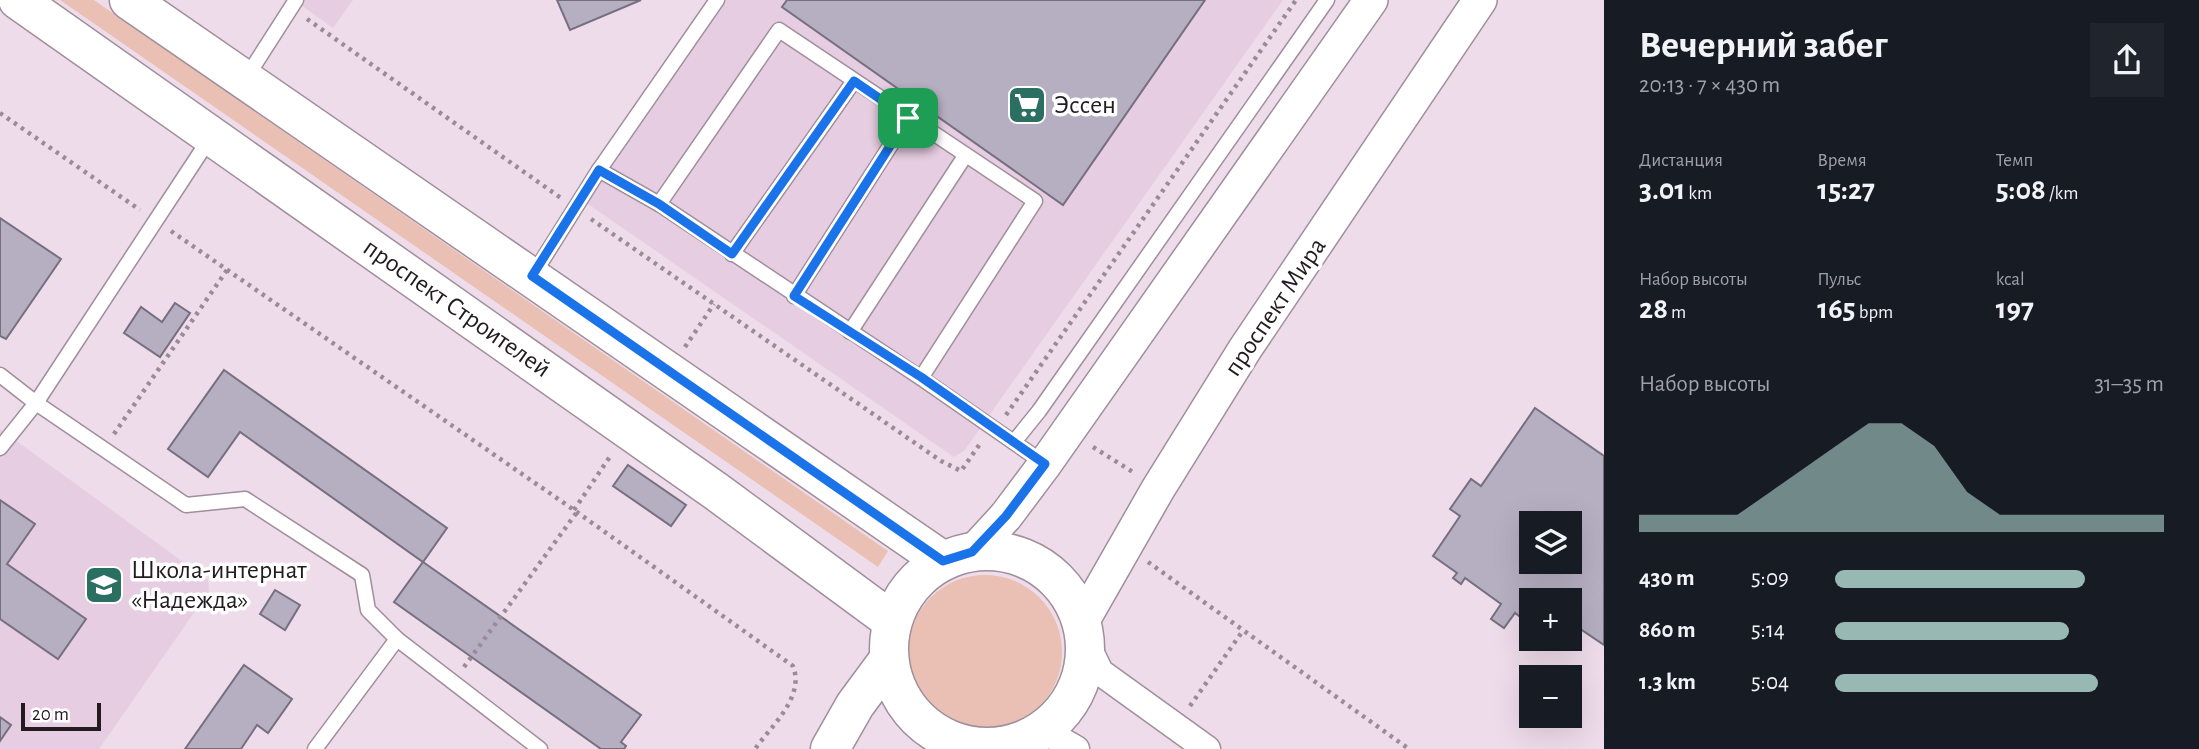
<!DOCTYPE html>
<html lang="ru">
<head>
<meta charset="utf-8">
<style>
  body { margin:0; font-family:"Alegreya Sans",sans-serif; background:#20242c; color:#f1f3f6; height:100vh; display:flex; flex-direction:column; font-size:26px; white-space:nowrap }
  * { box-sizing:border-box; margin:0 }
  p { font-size:23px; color:#9ea1a6 }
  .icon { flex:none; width:38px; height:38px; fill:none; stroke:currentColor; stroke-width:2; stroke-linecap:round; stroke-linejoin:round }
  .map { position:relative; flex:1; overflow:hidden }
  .drawer { display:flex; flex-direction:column; background:#171b24; width:595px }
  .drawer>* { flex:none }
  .fabs { position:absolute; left:1519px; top:511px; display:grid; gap:14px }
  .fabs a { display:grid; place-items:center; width:63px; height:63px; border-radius:0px; background:#171b24; box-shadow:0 7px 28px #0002; font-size:35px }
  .scale { position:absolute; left:21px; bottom:18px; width:80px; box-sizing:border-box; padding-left:7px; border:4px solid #221b20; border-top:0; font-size:19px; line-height:24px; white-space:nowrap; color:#221b20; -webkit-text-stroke:5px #fff; paint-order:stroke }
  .pin { position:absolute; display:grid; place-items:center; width:60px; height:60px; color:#fff; margin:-30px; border-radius:14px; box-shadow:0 4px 10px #0006 }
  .round { display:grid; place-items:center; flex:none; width:74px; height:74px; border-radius:0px; background:#20242c }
  .head { display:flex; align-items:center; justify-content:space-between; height:119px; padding:0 35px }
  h1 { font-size:38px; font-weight:700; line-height:52px }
  .metrics { display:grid; grid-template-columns:repeat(3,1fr); gap:10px; height:119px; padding:7px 35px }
  .metrics div { display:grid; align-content:center }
  .metrics b { font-size:30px; font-weight:700 }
  .metrics small { font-size:19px; font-weight:400 }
  .metrics p { font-size:19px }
  .chart { height:196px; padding:14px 35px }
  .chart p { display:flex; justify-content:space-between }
  .chart svg { width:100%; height:126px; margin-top:7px; fill:#97b8b3; opacity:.7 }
  ul { padding:0 35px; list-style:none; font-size:23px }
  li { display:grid; grid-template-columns:112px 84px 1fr; align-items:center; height:52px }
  li i { height:18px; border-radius:9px; background:#97b8b3 }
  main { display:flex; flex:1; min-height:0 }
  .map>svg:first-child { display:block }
  .built { fill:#e6cde1 }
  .green { fill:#eac0b4 }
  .building { fill:#b6afc2; stroke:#766f80; stroke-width:2; fill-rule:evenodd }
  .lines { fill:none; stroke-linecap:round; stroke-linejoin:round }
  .service-casing { stroke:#9f8e9b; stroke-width:17 }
  .minor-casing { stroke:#9f8e9b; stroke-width:29 }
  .tertiary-casing { stroke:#9f8e9b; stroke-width:36 }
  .secondary-casing { stroke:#9f8e9b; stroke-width:41 }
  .path { stroke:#9a8c97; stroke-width:4.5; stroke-dasharray:3.5 5; stroke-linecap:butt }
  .service { stroke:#fff; stroke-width:14 }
  .minor { stroke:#fff; stroke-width:26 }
  .tertiary { stroke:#fff; stroke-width:33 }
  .secondary { stroke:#fff; stroke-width:38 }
  .route-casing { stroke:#fff; stroke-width:14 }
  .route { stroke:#1a73e8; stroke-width:9 }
  .labels { text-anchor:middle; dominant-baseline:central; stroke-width:7; stroke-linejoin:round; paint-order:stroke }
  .poi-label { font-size:26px; fill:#221b20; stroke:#fff; text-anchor:start }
  .street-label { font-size:26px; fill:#221b20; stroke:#fff }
</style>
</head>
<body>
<main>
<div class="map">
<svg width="1604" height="749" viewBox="0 0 1604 749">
  <rect width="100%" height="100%" fill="#efdceb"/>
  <g class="built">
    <path d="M294,0H353L333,28Z"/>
    <path d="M726,0H1283L964,451L954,457L585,202Z"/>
    <path d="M0,429L208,580L209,591L99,749H0Z"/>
  </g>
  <g class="green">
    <path d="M60,0H94L888,551L878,567Z"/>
    <circle cx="985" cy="652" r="77"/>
  </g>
  <g class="building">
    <path d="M557,0H641L570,30Z"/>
    <path d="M787,0H1205L1063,205L782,7Z"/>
    <path d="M0,218L61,259L6,339L0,336Z"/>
    <path d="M175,303L190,313L160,357L124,333L141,307L162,322Z"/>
    <path d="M224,370L447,528L423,562L240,432L208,477L168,449Z"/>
    <path d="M1535,408L1604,456V645L1570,622V600H1539L1531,595L1523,608L1528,612L1523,619L1515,613L1504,628L1491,619L1501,604L1465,578L1461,584L1453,578L1457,573L1433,556L1460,516L1450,509L1471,479L1481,486ZM1531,523H1570V562H1531Z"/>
    <path d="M628,465L686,505L671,526L613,486Z"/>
    <path d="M0,500L35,524L7,564L86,619L58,659L0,619Z"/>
    <path d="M423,562L641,715L621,742L626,746L624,749H601L394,602Z"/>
    <path d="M275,590L300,605L285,630L260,614Z"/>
    <path d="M244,665L292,699L268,733L257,725L241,749H185Z"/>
    <path d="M0,717L11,725L0,741Z"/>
  </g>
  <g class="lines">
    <defs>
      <g id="service">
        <path d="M246,78L296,0"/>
        <path d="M599,170L659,204"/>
        <path d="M732,254L854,81"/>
        <path d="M533,275L599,170L717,0"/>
        <path d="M794,296L908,118"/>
        <path d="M850,332L965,156"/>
        <path d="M0,375L36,403L210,138"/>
        <path d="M921,378L1035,201L779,30L659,204L921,378L1045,464"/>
        <path d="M1014,442L1039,411L1327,0"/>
        <path d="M0,448L36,403L186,505L245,499L362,575L368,610L397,639L315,749"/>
        <path d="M397,639L540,749"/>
      </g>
      <g id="minor">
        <path d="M1086,643L1100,672L1207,749"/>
        <path d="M1043,730L1076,749"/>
      </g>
      <g id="tertiary">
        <path d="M973,552L1006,516L1045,464L1371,0"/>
        <path d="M1082,622L1158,489L1245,349L1480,0"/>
      </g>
      <g id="secondary">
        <path d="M18,0L717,492L892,621"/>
        <path d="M129,0L943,561"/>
        <circle cx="987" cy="649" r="98"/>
        <path d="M830,749L855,705L889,659"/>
      </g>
    </defs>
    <use href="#service" class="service-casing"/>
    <use href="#minor" class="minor-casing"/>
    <use href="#tertiary" class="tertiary-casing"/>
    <use href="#secondary" class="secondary-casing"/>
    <g class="path">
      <path d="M307,19L561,198"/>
      <path d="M0,113L140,210"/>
      <path d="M591,219L941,461L961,471L982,441"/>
      <path d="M171,231L574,510L793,666C805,697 772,725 755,749"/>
      <path d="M685,347L714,304"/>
      <path d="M1006,415L1296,0"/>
      <path d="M114,434L227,270"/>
      <path d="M1093,447L1136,474"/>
      <path d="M574,510L611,455"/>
      <path d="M1148,562L1409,749"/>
      <path d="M464,667L577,512"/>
      <path d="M1190,706L1242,632"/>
    </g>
    <use href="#service" class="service"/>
    <use href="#minor" class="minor"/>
    <use href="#tertiary" class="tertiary"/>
    <use href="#secondary" class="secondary"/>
  </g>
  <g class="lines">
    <defs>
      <path id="route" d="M854,81L908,118L794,296L921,377L1045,464L1006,516L972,552L943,561L532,276L599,170L659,204L732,254Z"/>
    </defs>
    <use href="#route" class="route-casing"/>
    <use href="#route" class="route"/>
  </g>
  <defs>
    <symbol id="supermarket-square" viewBox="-11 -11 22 22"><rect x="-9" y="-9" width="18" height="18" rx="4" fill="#2a6f61" stroke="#fff"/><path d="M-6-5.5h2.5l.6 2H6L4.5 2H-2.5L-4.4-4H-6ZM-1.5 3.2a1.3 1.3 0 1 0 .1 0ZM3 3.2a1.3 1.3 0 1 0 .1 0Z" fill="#fff"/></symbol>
    <symbol id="school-square" viewBox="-11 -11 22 22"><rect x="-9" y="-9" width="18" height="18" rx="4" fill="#2a6f61" stroke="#fff"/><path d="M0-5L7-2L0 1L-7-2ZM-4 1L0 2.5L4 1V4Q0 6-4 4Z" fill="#fff"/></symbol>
  </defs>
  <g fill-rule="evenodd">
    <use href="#supermarket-square" x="1005" y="83" width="44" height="44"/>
    <use href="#school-square" x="82" y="563" width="44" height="44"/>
  </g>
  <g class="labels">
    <g class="poi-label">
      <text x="1054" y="105">Эссен</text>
      <text x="131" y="570">Школа-интернат<tspan x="131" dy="30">«Надежда»</tspan></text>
    </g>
    <g class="street-label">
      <text transform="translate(1275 307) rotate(-56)">проспект Мира</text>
      <text transform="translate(457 308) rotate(35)">проспект Строителей</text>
    </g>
  </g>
</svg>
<div class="fabs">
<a><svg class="icon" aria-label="layers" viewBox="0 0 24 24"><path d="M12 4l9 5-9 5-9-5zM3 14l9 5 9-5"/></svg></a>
<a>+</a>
<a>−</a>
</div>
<div class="scale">20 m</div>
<div class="pin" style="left:908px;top:118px;background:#1e9e55"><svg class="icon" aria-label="arrive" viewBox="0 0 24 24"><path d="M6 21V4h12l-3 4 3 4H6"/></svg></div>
</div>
<section class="drawer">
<div class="head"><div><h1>Вечерний забег</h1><p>20:13 · 7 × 430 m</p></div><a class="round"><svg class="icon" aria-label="share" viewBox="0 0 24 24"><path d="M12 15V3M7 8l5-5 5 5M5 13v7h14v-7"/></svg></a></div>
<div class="metrics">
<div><p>Дистанция</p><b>3.01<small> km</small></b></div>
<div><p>Время</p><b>15:27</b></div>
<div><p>Темп</p><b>5:08<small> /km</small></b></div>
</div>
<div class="metrics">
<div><p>Набор высоты</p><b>28<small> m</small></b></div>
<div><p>Пульс</p><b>165<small> bpm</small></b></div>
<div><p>kcal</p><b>197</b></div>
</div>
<div class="chart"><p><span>Набор высоты</span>31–35 m</p>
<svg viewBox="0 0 160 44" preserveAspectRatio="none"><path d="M0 44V38L10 38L20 38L30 38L40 30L50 22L60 14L70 6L80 6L90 14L100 30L110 38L120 38L130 38L140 38L150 38L160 38V44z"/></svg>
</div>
<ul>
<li><b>430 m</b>5:09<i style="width:76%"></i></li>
<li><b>860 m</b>5:14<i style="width:71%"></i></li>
<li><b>1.3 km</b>5:04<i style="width:80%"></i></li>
</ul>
</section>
</main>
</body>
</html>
